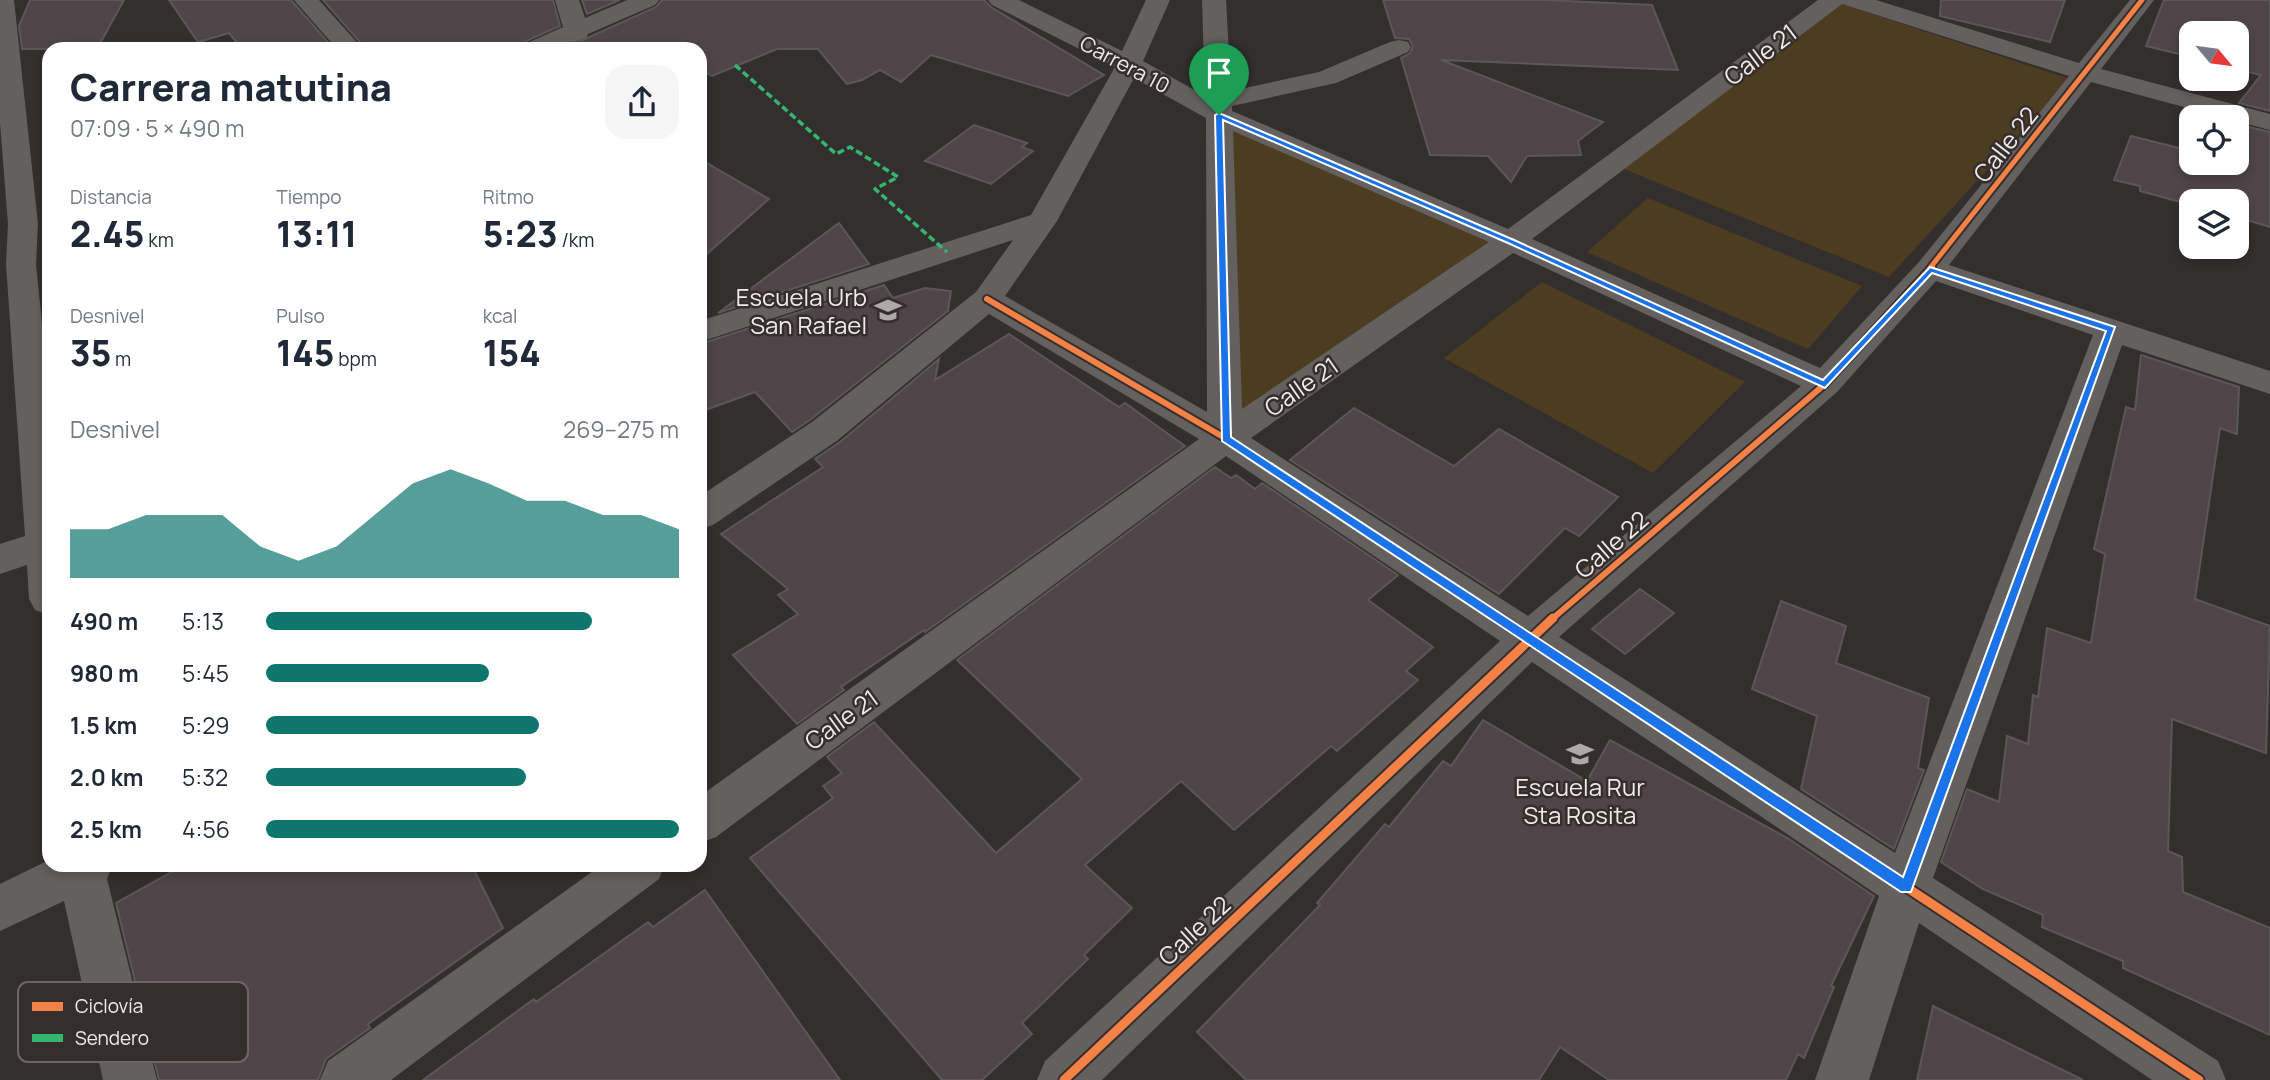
<!DOCTYPE html>
<html lang="es">
<head>
<meta charset="utf-8">
<style>
  body { margin:0; font-family:Manrope,sans-serif; background:#f6f6f7; color:#1f2937; height:100vh; display:flex; flex-direction:column; font-size:26px; white-space:nowrap }
  * { box-sizing:border-box; margin:0 }
  p { font-size:23px; color:#747a83 }
  .icon { flex:none; width:38px; height:38px; fill:none; stroke:currentColor; stroke-width:2; stroke-linecap:round; stroke-linejoin:round }
  .map { position:relative; flex:1; overflow:hidden }
  .details { position:absolute; left:42px; top:42px; width:665px; height:830px; display:flex; flex-direction:column; background:#fff; border-radius:21px; box-shadow:0 4px 10px #0003 }
  .details>* { flex:none }
  .needle { width:46px; rotate:119deg }
  .tools { position:absolute; left:2179px; top:21px; display:grid; gap:14px }
  .tools a { display:grid; place-items:center; width:70px; height:70px; border-radius:14px; background:#fff; box-shadow:0 4px 10px #0003; font-size:35px }
  .pin { position:absolute; display:grid; place-items:center; width:60px; height:60px; color:#fff; margin:-72px -30px; border-radius:50% 50% 50% 0; rotate:-45deg; box-shadow:0 0 7px #0007 }
  .pin .icon { rotate:45deg }
  .round { display:grid; place-items:center; flex:none; width:74px; height:74px; border-radius:21px; background:#f6f6f7 }
  .head { display:flex; align-items:center; justify-content:space-between; height:119px; padding:0 28px }
  h1 { font-size:38px; font-weight:800; line-height:52px }
  .stats { display:grid; grid-template-columns:repeat(3,1fr); gap:10px; height:119px; padding:7px 28px }
  .stats div { display:grid; align-content:center }
  .stats b { font-size:35px; font-weight:800 }
  .stats small { font-size:19px; font-weight:400 }
  .stats p { font-size:19px }
  .chart { height:196px; padding:14px 28px }
  .chart p { display:flex; justify-content:space-between }
  .chart svg { width:100%; height:126px; margin-top:7px; fill:#0f766e; opacity:.7 }
  ul { padding:0 28px; list-style:none; font-size:23px }
  li { display:grid; grid-template-columns:112px 84px 1fr; align-items:center; height:52px }
  li i { height:18px; border-radius:9px; background:#0f766e }
  .map>svg:first-child { display:block }
  .green { fill:#4d3d20 }
  .building { fill:#4f4548; stroke:#5b5757; stroke-width:2 }
  .lines { fill:none; stroke-linecap:round; stroke-linejoin:round }
  .minor { fill:#646060; fill-rule:evenodd }
  .quiet { stroke:#33b770; stroke-width:3.5; stroke-dasharray:7 3.5; stroke-linecap:butt }
  .cycleway-far2-casing { stroke:#362d2d; stroke-width:9 }
  .cycleway-far1-casing { stroke:#362d2d; stroke-width:10 }
  .cycleway-casing { stroke:#362d2d; stroke-width:13 }
  .cycleway-far2 { stroke:#f48246; stroke-width:5 }
  .cycleway-far1 { stroke:#f48246; stroke-width:6 }
  .cycleway { stroke:#f48246; stroke-width:9 }
  .route { fill:#1a73e8; stroke:#fff; stroke-width:2; fill-rule:evenodd }
  .labels { text-anchor:middle; dominant-baseline:central; stroke-width:5; stroke-linejoin:round; paint-order:stroke }
  .far-street-label { font-size:21px; fill:#f0eaea; stroke:#362d2d }
  .street-label { font-size:24px; fill:#f0eaea; stroke:#362d2d }
  .poi-label { font-size:24px; fill:#f0eaea; stroke:#362d2d; text-anchor:end }
  .key { fill:#362d2d; stroke:#6e6666; stroke-width:2 }
  .key-label { font-size:19px; fill:#f0eaea }
</style>
</head>
<body>
<div class="map">
<svg width="2270" height="1080" viewBox="0 0 2270 1080">
  <rect width="100%" height="100%" fill="#342f2f"/>
  <g class="green">
    <path d="M1839,3L2070,79L1889,277L1624,169Z"/>
    <path d="M1228,126L1494,241L1239,417Z"/>
    <path d="M1648,198L1862,286L1808,349L1587,252Z"/>
    <path d="M1542,282L1745,382L1653,473L1444,358Z"/>
  </g>
  <g class="building">
    <path d="M30,0H124L97,49H22L19,26Z"/>
    <path d="M169,0H291L334,49H242L229,33L198,42Z"/>
    <path d="M323,0H553L560,26L524,42L519,49H366Z"/>
    <path d="M582,0H620L587,14Z"/>
    <path d="M662,0H984L991,7L1104,75L1068,96L931,55L901,82L880,70L862,80L847,84L818,49H777L712,76L700,69V49H563L656,7Z"/>
    <path d="M1383,0H1546L1652,5L1678,70L1441,60L1603,122L1578,141L1581,155L1527,156L1511,182L1488,156L1430,155L1401,58L1410,53L1413,46L1409,39L1395,38Z"/>
    <path d="M1941,0H2065L2050,42L1940,16Z"/>
    <path d="M2164,0H2270V111L2239,103L2261,75L2236,69V33H2191V57L2146,46Z"/>
    <path d="M2236,124L2270,132V227L2236,217V201H2191V205L2140,191V186L2114,180L2131,136L2191,151V163H2236Z"/>
    <path d="M974,125L1027,143L1022,147L1033,151L991,184L925,161Z"/>
    <path d="M700,159L769,199L700,260Z"/>
    <path d="M839,223L869,264L718,313Z"/>
    <path d="M884,285L893,298L925,288L951,291L948,311L810,420L792,432L755,392L700,412V344Z"/>
    <path d="M1009,334L1119,407L1125,403L1185,446L925,632L924,630L841,687L844,690L797,724L733,655L798,614L778,595L788,589L721,534L823,467L815,459L840,442L939,359L935,380Z"/>
    <path d="M2141,355L2239,387L2237,434L2220,428L2195,599L2270,626L2266,753L2172,719L2168,851L2182,857L2183,892L2270,928V1035L2123,968V961L2042,927L2043,915L1983,889L1941,862L1967,789L1999,802L2007,736L2028,744L2033,695L2038,697L2047,628L2091,643L2105,554L2094,549L2126,407L2135,410Z"/>
    <path d="M1354,408L1454,466L1499,429L1618,497L1579,536L1565,528L1499,594L1290,460Z"/>
    <path d="M1215,467L1231,478L1236,475L1255,489L1262,483L1398,575L1368,600L1433,647L1406,671L1418,680L1337,751L1331,746L1234,830L1181,781L1085,865L1132,908L1084,955L1088,959L1022,1023L1032,1034L982,1080H942L750,858L833,798L823,786L842,773L827,757L874,722L996,853L1082,779L957,660Z"/>
    <path d="M1640,589L1674,613L1625,654L1592,629Z"/>
    <path d="M1781,601L1846,626L1836,663L1929,698L1918,768L1924,770L1894,849L1801,789L1817,716L1752,689Z"/>
    <path d="M1483,720L1587,781L1610,740L1789,839L1874,896L1831,986L1834,987L1804,1058L1798,1054L1786,1080H1609L1560,1047L1539,1080H1246L1197,1032L1320,905L1317,903L1385,824L1389,827L1443,761L1451,766Z"/>
    <path d="M186,864H471L503,928L368,1024L370,1028L326,1059L318,1080H159L116,903Z"/>
    <path d="M705,890L840,1080H423L534,999L536,1002L648,922L653,927Z"/>
    <path d="M1933,1006L2083,1080H1917Z"/>
  </g>
  <g class="lines">
    <g class="minor">
      <path d="M0,0H14L38,224L36,264L49,393V615L35,610L29,599L27,565L0,574V544L25,536L6,264L8,224L0,123Z"/>
      <path d="M294,0H319L363,49H337Z"/>
      <path d="M555,0H579L585,18L627,0H659L655,5L588,34L586,38L555,49H522L525,44L563,27Z"/>
      <path d="M988,0H1019L1122,51L1146,0H1170L1143,61L1205,96L1202,0H1226L1231,91L1319,72L1390,42L1399,40L1408,42L1411,47L1408,52L1336,83L1232,106V111L1508,229L1818,0H1876L2079,63L2130,0H2154L2101,69L2270,114V130L2236,121V117H2221L2091,82L1949,265L2270,371V394L2122,345L1933,878L2218,1061L2226,1080H2152L1919,923L1869,1080H1815L1879,896L1532,662L1102,1080H1037L1045,1061L1500,641L1226,456L716,837L700,843V796L1199,439L989,314L838,440L713,525L700,529V496L812,422L976,292L1013,240L700,342V321L1031,215L1115,67L992,5ZM1842,4L2069,76L1919,262L1820,368L1532,239ZM1134,78L1206,118L1207,412L1005,296L1057,221ZM1233,131L1489,242L1242,409ZM1513,253L1801,386L1528,616L1251,438ZM1936,281L2093,335L1895,853L1559,637L1837,392Z"/>
      <path d="M49,860V864H113L107,879L157,1080H103L64,901L0,931V884Z"/>
      <path d="M603,864H665L659,879L391,1080H320L328,1061Z"/>
    </g>
    <path class="quiet" d="M735,65L836,154L850,147L898,177L875,189L947,252"/>
    <defs>
      <path id="cycleway-far2" d="M1930,268L2142,0"/>
      <g id="cycleway-far1">
        <path d="M987,299L1225,438L1501,620"/>
        <path d="M1551,620L1825,384L1932,267"/>
      </g>
      <g id="cycleway">
        <path d="M1498,618L2199,1080"/>
        <path d="M1064,1080L1553,618"/>
      </g>
    </defs>
    <use href="#cycleway-far2" class="cycleway-far2-casing"/>
    <use href="#cycleway-far1" class="cycleway-far1-casing"/>
    <use href="#cycleway" class="cycleway-casing"/>
    <use href="#cycleway-far2" class="cycleway-far2"/>
    <use href="#cycleway-far1" class="cycleway-far1"/>
    <use href="#cycleway" class="cycleway"/>
  </g>
  <path class="route" d="M1219,113L1514,240L1823,380L1930,267L2115,327L1911,892H1901L1222,441L1215,115ZM1223,120L1508,243L1825,388L1932,273L2106,331L1903,877L1231,437Z"/>
  <defs>
    <symbol id="school-bare" viewBox="-9 -9 18 18"><path d="M0-5L7-2L0 1L-7-2ZM-4 1L0 2.5L4 1V4Q0 6-4 4Z" fill="#aea9a9" stroke="#362d2d" stroke-width="2.5" paint-order="stroke"/></symbol>
  </defs>
  <g fill-rule="evenodd">
    <use href="#school-bare" x="869" y="291" width="38" height="38"/>
    <use href="#school-bare" x="1561" y="735" width="38" height="38"/>
  </g>
  <g class="labels">
    <g class="far-street-label">
      <text transform="translate(1125 64) rotate(28)">Carrera 10</text>
    </g>
    <g class="street-label">
      <text transform="translate(1760 54) rotate(-37)">Calle 21</text>
      <text transform="translate(2005 144) rotate(-52)">Calle 22</text>
      <text transform="translate(1301 386) rotate(-35)">Calle 21</text>
      <text transform="translate(1611 544) rotate(-41)">Calle 22</text>
      <text transform="translate(841 719) rotate(-36)">Calle 21</text>
      <text transform="translate(1194 930) rotate(-43)">Calle 22</text>
    </g>
    <g class="poi-label">
      <text x="867" y="296">Escuela Urb<tspan x="867" dy="28">San Rafael</tspan></text>
      <text x="1580" y="786" text-anchor="middle">Escuela Rur<tspan x="1580" dy="28">Sta Rosita</tspan></text>
    </g>
  </g>
  <rect x="18" y="982" width="230" height="80" rx="10" class="key"/>
  <rect x="32" y="1002" width="31" height="9" fill="#f48246"/>
  <rect x="32" y="1034" width="31" height="8" fill="#33b770"/>
  <g class="key-label">
    <text x="75" y="1013">Ciclovía</text>
    <text x="75" y="1045">Sendero</text>
  </g>
</svg>
<div class="tools">
<a><svg class="needle" viewBox="-14 -14 28 28"><path d="M0-13l5 13h-10z" fill="#e53935"/><path d="M0 13l5-13h-10z" fill="#747a83"/></svg></a>
<a><svg class="icon" aria-label="locate" viewBox="0 0 24 24"><circle cx="12" cy="12" r="6"/><path d="M12 2v4M12 18v4M2 12h4M18 12h4"/></svg></a>
<a><svg class="icon" aria-label="layers" viewBox="0 0 24 24"><path d="M12 4l9 5-9 5-9-5zM3 14l9 5 9-5"/></svg></a>
</div>
<div class="pin" style="left:1219px;top:115px;background:#1e9e55"><svg class="icon" aria-label="arrive" viewBox="0 0 24 24"><path d="M6 21V4h12l-3 4 3 4H6"/></svg></div>
<section class="details">
<div class="head"><div><h1>Carrera matutina</h1><p>07:09 · 5 × 490 m</p></div><a class="round"><svg class="icon" aria-label="share" viewBox="0 0 24 24"><path d="M12 15V3M7 8l5-5 5 5M5 13v7h14v-7"/></svg></a></div>
<div class="stats">
<div><p>Distancia</p><b>2.45<small> km</small></b></div>
<div><p>Tiempo</p><b>13:11</b></div>
<div><p>Ritmo</p><b>5:23<small> /km</small></b></div>
</div>
<div class="stats">
<div><p>Desnivel</p><b>35<small> m</small></b></div>
<div><p>Pulso</p><b>145<small> bpm</small></b></div>
<div><p>kcal</p><b>154</b></div>
</div>
<div class="chart"><p><span>Desnivel</span>269–275 m</p>
<svg viewBox="0 0 160 44" preserveAspectRatio="none"><path d="M0 44V27L10 27L20 22L30 22L40 22L50 33L60 38L70 33L80 22L90 11L100 6L110 11L120 17L130 17L140 22L150 22L160 27V44z"/></svg>
</div>
<ul>
<li><b>490 m</b>5:13<i style="width:79%"></i></li>
<li><b>980 m</b>5:45<i style="width:54%"></i></li>
<li><b>1.5 km</b>5:29<i style="width:66%"></i></li>
<li><b>2.0 km</b>5:32<i style="width:63%"></i></li>
<li><b>2.5 km</b>4:56<i style="width:100%"></i></li>
</ul>
</section>
</div>
</body>
</html>
